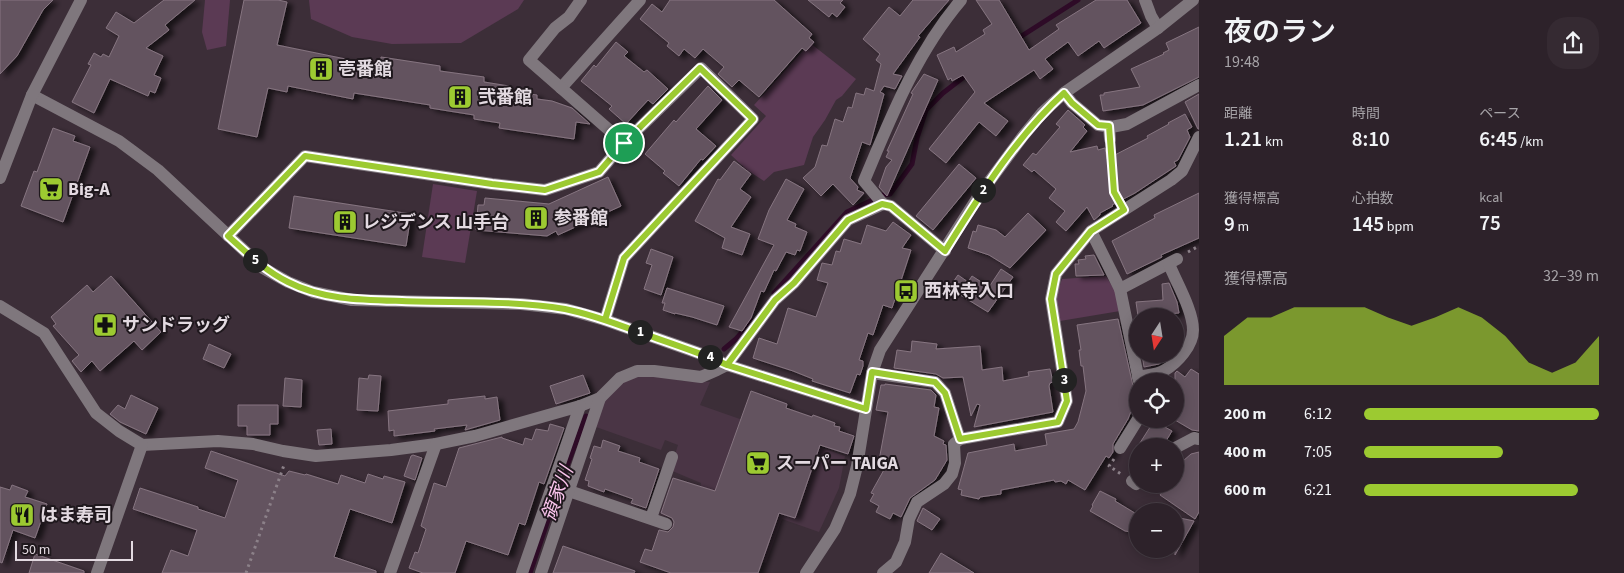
<!DOCTYPE html>
<html lang="ja">
<head>
<meta charset="utf-8">
<style>
  body { margin:0; font-family:"Source Sans 3","Noto Sans JP",sans-serif; background:#352a32; color:#f1f3f6; height:100vh; display:flex; flex-direction:column; font-size:19px; white-space:nowrap }
  * { box-sizing:border-box; margin:0 }
  p { font-size:16px; color:#a7a4a8 }
  .icon { flex:none; width:28px; height:28px; fill:none; stroke:currentColor; stroke-width:2; stroke-linecap:round; stroke-linejoin:round }
  .map { position:relative; flex:1; overflow:hidden }
  .panel { display:flex; flex-direction:column; background:#2d222a; width:425px }
  .panel>* { flex:none }
  .needle { width:32px; rotate:192deg }
  .buttons { position:absolute; left:1129px; top:308px; display:grid; gap:10px }
  .buttons a { display:grid; place-items:center; width:55px; height:55px; border-radius:50%; background:#2d222a; box-shadow:0 2px 12px #0003,0 0 0 1px #483f47; font-size:25px }
  .scale { position:absolute; left:15px; bottom:12px; width:118px; box-sizing:border-box; padding-left:5px; border:2px solid #e3dae1; border-top:0; font-size:14px; line-height:18px; white-space:nowrap; color:#e3dae1; -webkit-text-stroke:4px #1f181d; paint-order:stroke }
  .pin { position:absolute; display:grid; place-items:center; width:42px; height:42px; color:#fff; margin:-21px; border:2px solid #fff; border-radius:50%; box-shadow:0 1px 5px #0007 }
  .km { position:absolute; width:25px; height:25px; margin:-12px; border-radius:50%; background:#222; color:#fff; font-size:14px; line-height:25px; text-align:center }
  .round { display:grid; place-items:center; flex:none; width:52px; height:52px; border-radius:20px; background:#352a32 }
  .head { display:flex; align-items:center; justify-content:space-between; height:85px; padding:0 25px }
  h1 { font-size:28px; font-weight:600; line-height:38px }
  .figures { display:grid; grid-template-columns:repeat(3,1fr); gap:8px; height:85px; padding:5px 25px }
  .figures div { display:grid; align-content:center }
  .figures b { font-size:21px; font-weight:600 }
  .figures small { font-size:14px; font-weight:400 }
  .figures p { font-size:14px }
  .chart { height:140px; padding:10px 25px }
  .chart p { display:flex; justify-content:space-between }
  .chart svg { width:100%; height:90px; margin-top:5px; fill:#9cca31; opacity:.7 }
  ul { padding:0 25px; list-style:none; font-size:16px }
  li { display:grid; grid-template-columns:80px 60px 1fr; align-items:center; height:38px }
  li i { height:12px; border-radius:6px; background:#9cca31 }
  main { display:flex; flex:1; min-height:0 }
  .map>svg:first-child { display:block }
  .built { fill:#4a3545 }
  .green { fill:#5b3a54 }
  .lines { fill:none; stroke-linecap:round; stroke-linejoin:round }
  .stream { stroke:#2e0b27; stroke-width:5 }
  .building { fill:#63535e; stroke:#867581; filter:url(#shadow) }
  .path { stroke:#8c8189; stroke-width:3; stroke-dasharray:2.5 4; stroke-linecap:butt }
  .minor { stroke:#7f777d; stroke-width:12 }
  .route-casing { stroke:#fff; stroke-width:10 }
  .route { stroke:#9cca31; stroke-width:6 }
  .labels { text-anchor:middle; dominant-baseline:central; stroke-width:4; stroke-linejoin:round; paint-order:stroke }
  .poi-label { font-size:18px; font-weight:bold; fill:#e3dae1; stroke:#1f181d; text-anchor:start }
  .water-label { font-size:19px; font-style:italic; fill:#fbc5ed; stroke:#1f181d }
</style>
</head>
<body>
<main>
<div class="map">
<svg width="1199" height="573" viewBox="0 0 1199 573">
  <defs>
    <filter id="shadow"><feDropShadow dx="5.5" dy="3" stdDeviation="2.5" flood-color="#0009"/></filter>
  </defs>
  <rect width="100%" height="100%" fill="#3c2e38"/>
  <path class="built" d="M641,376H662L682,381L710,382L700,405L845,456L839,488L819,532L782,519L766,563L684,533L701,483L670,470L678,445L665,440L661,450L596,427L605,400L623,381Z"/>
  <g class="green">
    <path d="M205,0H230L226,46L207,50L202,32Z"/>
    <path d="M309,0H524L518,9L461,43L392,44L352,37L311,19Z"/>
    <path d="M810,43L856,79L842,96L836,100L825,120L813,137L804,165L774,172L764,181L747,170L731,155L766,116L754,105Z"/>
    <path d="M433,184L477,191L465,263L422,257Z"/>
    <path d="M1106,276L1115,291L1120,311L1060,321L1055,300L1062,279Z"/>
  </g>
  <g class="lines">
    <g class="stream">
      <path d="M1017,39L1078,0"/>
      <path d="M774,293L847,212L883,195L890,194L912,164L917,138L926,110L943,93L969,73"/>
      <path d="M724,349L736,339L752,321"/>
      <path d="M530,573L563,476L586,416"/>
    </g>
  </g>
  <g class="building">
    <path d="M0,0H53L43,10L17,56L0,74Z"/>
    <path d="M164,0H195L165,25L169,30L146,48L163,56L154,75L161,78L155,93L150,91L148,96L110,79L94,113L72,102L91,65L88,64L94,53L101,57L103,54L109,57L119,36L106,28L116,12L134,23Z"/>
    <path d="M244,0H278L287,2L277,45L380,66L381,57L440,66V71L484,77V82L509,86L508,91L537,95V99L552,101L572,108L590,124L576,122L574,139L499,128L500,123L474,119V115L430,108V105L354,93L353,99L288,86L287,92L268,88L257,137L218,129Z"/>
    <path d="M670,0H774L812,34L809,38L814,42L806,51L802,48L759,97L739,80L732,87L718,74L724,67L703,49L695,58L684,49L679,56L667,46L669,43L640,19L652,4L662,12Z"/>
    <path d="M808,0H843L840,3L845,7L837,17L832,13L829,17Z"/>
    <path d="M913,0H949L918,36L920,37L893,74L902,76L895,89L884,86L880,92L884,94L870,145L862,142L850,178L858,187L857,190L864,193L853,205L833,184L821,196L803,178L815,167L822,145L827,146L835,119L843,122L848,107L852,108L856,93L864,95L866,88L874,91L881,64L876,60L880,54L863,39L889,7L900,16Z"/>
    <path d="M976,0H999L1029,50L1059,29L1056,25L1096,0H1127L1141,23L1104,48L1099,41L1078,56L1068,42L1045,59L1053,69L1040,79L1034,70L984,103L1008,121L996,136L979,122L946,163L929,149L975,92L963,75L952,81L951,78L948,80L937,55L954,47L956,52L985,34L983,30L992,24Z"/>
    <path d="M1199,27V77L1143,105L1103,111L1100,95H1104V93L1140,87L1131,69L1164,54L1163,53L1169,50L1166,43Z"/>
    <path d="M616,42L628,52L624,56L644,72L647,70L668,89L653,104L648,100L626,124L609,109L612,106L581,81L594,65L596,67Z"/>
    <path d="M924,74L938,80L887,196L879,187L886,167L892,160L886,157L889,151H887L913,94L911,93L913,90Z"/>
    <path d="M708,86L722,100L696,129L716,146L703,160L701,159L679,186L663,173L665,171L645,154L674,120L676,122Z"/>
    <path d="M1199,94V129H1198L1185,102Z"/>
    <path d="M1068,110L1085,125L1083,127L1087,131L1070,152L1097,146L1098,150L1105,148L1107,159L1148,138L1147,136L1169,124L1168,123L1185,114L1192,127L1187,130L1190,137L1178,160L1174,162L1176,166L1135,193L1112,205L1113,206L1100,213V215L1094,220L1087,207L1066,231L1056,222L1065,211L1049,198L1056,189L1034,170L1032,172L1023,165L1033,153L1036,155L1060,127L1056,124Z"/>
    <path d="M53,128L75,136L73,141L90,147L63,222L21,206L34,171L37,172Z"/>
    <path d="M734,161L751,174L740,189L751,197L731,227L750,234L742,255L722,248L725,238L695,221L718,179L720,180Z"/>
    <path d="M959,164L976,178L933,230L916,216Z"/>
    <path d="M608,177L621,206L558,235L556,231L547,236L476,230L478,205H484L485,198L549,204Z"/>
    <path d="M786,179L804,189L787,220L796,224L795,227L807,232L800,251L797,250L795,255L786,252L776,271L774,270L764,292L761,291L751,318L742,331L729,327L774,245L758,239L769,210Z"/>
    <path d="M1199,193V238L1161,255L1162,257L1127,274L1112,241L1155,218L1154,215Z"/>
    <path d="M294,196L411,214L406,246L289,228Z"/>
    <path d="M1028,213L1046,230L1010,268L989,255L968,248L973,231L976,232L978,225L996,230L1005,237Z"/>
    <path d="M893,222L911,235L902,248L911,250L892,308L883,305L873,335L868,333L859,360L863,361V366L860,375L857,374L850,393L812,381L813,379L793,371L753,358L759,338L777,344L788,308L816,317L828,283L817,280L822,263L832,265L836,251L840,252L844,239L861,244L867,225L886,231Z"/>
    <path d="M651,249L673,257L661,295L644,289L652,265L646,263Z"/>
    <path d="M1094,255L1104,275L1076,276L1075,264H1079L1078,260L1086,259L1085,256Z"/>
    <path d="M1001,269L1013,277L988,312L949,288L958,275L968,282L972,276L989,287Z"/>
    <path d="M111,276L161,332L142,350L134,341L100,371L92,361L81,372L72,361L79,355L53,326L56,324L51,317L87,285L93,292Z"/>
    <path d="M1169,283L1177,302L1179,313L1138,316L1136,302L1163,300L1162,284Z"/>
    <path d="M667,288L724,306L717,325L692,317L675,313V314L663,310L665,303H662Z"/>
    <path d="M1118,319L1133,386L1135,401L1128,419L1113,444V452L1109,458L1106,456L1085,490L1068,480L1066,484L1061,481L1055,482L1054,480L1001,490V494L980,497L979,499L961,495L962,490L958,489L968,453L1014,444L1015,451L1047,445L1045,434L1074,429L1078,422L1086,391L1083,366H1081L1079,350H1081L1077,325Z"/>
    <path d="M912,341L937,344L936,349L980,346L982,370L1002,367L1003,381L1029,376L1028,372L1050,369L1053,382L1050,383L1049,386L1053,412L974,427L980,405L977,404L971,416L963,377L943,378L936,374L894,368L897,350L911,352Z"/>
    <path d="M209,344L231,354L224,368L203,359Z"/>
    <path d="M1142,354H1172L1159,364L1144,367Z"/>
    <path d="M1191,369L1199,374V431L1192,430L1175,420V373L1177,371L1185,377Z"/>
    <path d="M369,375L381,376L378,411L357,410L359,378L368,379Z"/>
    <path d="M583,375L590,393L556,404L550,386Z"/>
    <path d="M285,378L302,380L301,407L283,406Z"/>
    <path d="M885,384L931,390L936,395L934,407L939,408L934,436L944,441L943,444L946,445L947,460L935,480L910,498L901,517L893,513L890,519L876,512L879,506L870,501L874,494L871,493L885,468L878,466L888,412L876,410L881,385H885Z"/>
    <path d="M751,391L787,404L786,408L812,417L813,415L835,423L834,426L840,427L839,431L854,436L848,454L820,445L795,518L779,513L758,573H671L640,562L645,549L652,551L659,530L668,532L673,527L674,522L672,518L661,513L673,478L715,491Z"/>
    <path d="M131,395L158,408L146,434L120,422L110,414L118,405L125,409Z"/>
    <path d="M485,396V399L497,397L500,420L465,430L467,425L434,429L435,431L394,436V430L389,431L388,411L448,404V400Z"/>
    <path d="M238,405H278V424H270V435H247V426H238Z"/>
    <path d="M1154,421L1172,431L1163,446H1138Z"/>
    <path d="M550,424L564,428L544,484L539,482L525,525L519,523L508,555L466,541L455,573H423L409,568L415,552L418,553L426,529L421,526L434,483L446,487L459,448L502,437V438L523,445L525,438L532,440L536,429L548,431Z"/>
    <path d="M331,429L332,444L319,445L317,430Z"/>
    <path d="M603,440L620,446L618,451L640,458L639,462L659,469L646,508L631,503L633,499L605,489L604,492L588,486L589,481L585,480L592,459L590,458L594,446L601,448Z"/>
    <path d="M211,451L285,476L289,471L305,475L306,474L338,484L341,475L365,483L368,474L383,479L384,476L405,482L392,523L350,509L334,557L376,571V573H162L171,550L188,556L197,530L133,509L140,488L198,507V509L225,518L238,480L205,468Z"/>
    <path d="M1199,452V512L1195,519L1160,495L1168,484H1175V468L1191,454Z"/>
    <path d="M413,455L422,458L415,480L404,476L411,456Z"/>
    <path d="M12,485L28,491L25,497L47,504L35,538L13,530L2,563L0,562V487L10,490Z"/>
    <path d="M1100,491L1116,499L1115,501L1138,515V533L1125,531L1090,511L1093,506L1092,505Z"/>
    <path d="M923,508L940,519L932,530L917,521Z"/>
    <path d="M1175,517L1194,521L1175,555Z"/>
    <path d="M563,546L635,571L634,573H553Z"/>
    <path d="M941,553L974,573H929Z"/>
    <path d="M35,554L84,571V573H29Z"/>
  </g>
  <g class="lines">
    <g class="path">
      <path d="M1111,152L1114,192L1119,199"/>
      <path d="M1188,252L1199,246"/>
      <path d="M1114,459L1109,466L1121,474"/>
      <path d="M246,573L284,465"/>
    </g>
    <g class="minor">
      <path d="M1145,0L1151,16L1158,28"/>
      <path d="M561,88L640,0"/>
      <path d="M1064,93L1072,103L1098,125L1111,127L1127,124L1199,85"/>
      <path d="M32,95L119,141L158,170L263,268L288,282L313,292L352,300L521,304L566,309L605,320L710,357L727,365L866,409"/>
      <path d="M1109,126L1110,139"/>
      <path d="M0,178L32,95L81,0"/>
      <path d="M883,204L891,206L945,251"/>
      <path d="M1091,231L1120,289L1139,381"/>
      <path d="M228,236L305,156L492,184L545,190L599,172L624,143L529,60L555,28L569,17L581,0"/>
      <path d="M1120,289L1177,259"/>
      <path d="M0,306L44,333L96,413L119,431L142,445L218,441L253,444L283,451L316,456L391,450L436,444L475,436L580,406L600,398L620,378L637,371H654L701,377L717,370L727,365L775,300L794,283L848,220L883,204L864,181C891,117 916,53 961,0"/>
      <path d="M605,320L624,258L753,119L701,68L624,143"/>
      <path d="M872,373L935,382L945,393L960,439L1058,422L1067,401L1051,299L1056,274L1091,231L1171,180L1182,171L1199,137"/>
      <path d="M1138,377C1146,375 1158,375 1165,370C1177,363 1193,346 1193,330C1193,310 1176,282 1169,264"/>
      <path d="M1120,448L1138,419"/>
      <path d="M1175,448L1194,438L1199,439"/>
      <path d="M1132,481L1136,484L1138,482"/>
      <path d="M569,491L666,524"/>
      <path d="M651,518L672,457"/>
      <path d="M97,573L142,445"/>
      <path d="M390,573L436,444"/>
      <path d="M522,573L580,406"/>
      <path d="M541,573L600,398"/>
      <path d="M806,573L835,529L850,494L857,466L872,373L880,350L980,194L1023,136L1042,113L1064,93L1158,28L1193,0"/>
      <path d="M883,573L896,562L905,542L909,519L917,502L944,484L952,474L955,463L954,444L960,439"/>
    </g>
  </g>
  <g class="lines">
    <defs>
      <path id="route" d="M624,143L700,68L753,119L624,258L605,320L710,357L727,365L775,300L794,283L848,220L882,204L891,206L945,251C980,195 1015,138 1064,93L1072,103L1098,125L1109,126L1114,192L1124,210L1091,231L1056,274L1051,299L1067,401L1058,422L960,439L945,393L935,382L872,372L866,409L727,365C699,352 670,343 641,333C617,324 591,314 565,309C512,300 456,303 402,301C363,300 323,300 288,282C264,270 247,253 228,236L305,156L492,184L545,190L599,172L624,143"/>
    </defs>
    <use href="#route" class="route-casing"/>
    <use href="#route" class="route"/>
  </g>
  <defs>
    <symbol id="building-square" viewBox="-11 -11 22 22"><rect x="-9" y="-9" width="18" height="18" rx="4" fill="#9cca31" stroke="#1f181d"/><path d="M-4-6H4V6H1V3H-1V6H-4ZM-2.5-4.3h1.7v1.8h-1.7ZM.8-4.3h1.7v1.8H.8ZM-2.5-1h1.7V.8h-1.7ZM.8-1h1.7V.8H.8Z" fill="#111"/></symbol>
    <symbol id="supermarket-square" viewBox="-11 -11 22 22"><rect x="-9" y="-9" width="18" height="18" rx="4" fill="#9cca31" stroke="#1f181d"/><path d="M-6-5.5h2.5l.6 2H6L4.5 2H-2.5L-4.4-4H-6ZM-1.5 3.2a1.3 1.3 0 1 0 .1 0ZM3 3.2a1.3 1.3 0 1 0 .1 0Z" fill="#111"/></symbol>
    <symbol id="bus-square" viewBox="-11 -11 22 22"><rect x="-9" y="-9" width="18" height="18" rx="4" fill="#9cca31" stroke="#1f181d"/><path d="M-5-6H5V4H4V6H2V4H-2V6H-4V4H-5ZM-3.5-4V0h7V-4ZM-3.5 1.2v1.5H-2V1.2ZM2 1.2v1.5H3.5V1.2Z" fill="#111"/></symbol>
    <symbol id="pharmacy-square" viewBox="-11 -11 22 22"><rect x="-9" y="-9" width="18" height="18" rx="4" fill="#9cca31" stroke="#1f181d"/><path d="M-2-6h4v4h4v4h-4v4h-4v-4h-4v-4h4Z" fill="#111"/></symbol>
    <symbol id="restaurant-square" viewBox="-11 -11 22 22"><rect x="-9" y="-9" width="18" height="18" rx="4" fill="#9cca31" stroke="#1f181d"/><path d="M-5-6h1v4h1v-4h1v4h1v-4h1v5L-1.5 .5V6h-2V.5L-5-1ZM5-6V6H3V1.5H1.5Q1.5-4 5-6Z" fill="#111"/></symbol>
  </defs>
  <g fill-rule="evenodd">
    <use href="#building-square" x="307" y="55" width="28" height="28"/>
    <use href="#building-square" x="446" y="83" width="28" height="28"/>
    <use href="#supermarket-square" x="37" y="175" width="28" height="28"/>
    <use href="#building-square" x="522" y="204" width="28" height="28"/>
    <use href="#building-square" x="331" y="208" width="28" height="28"/>
    <use href="#bus-square" x="892" y="277" width="28" height="28"/>
    <use href="#pharmacy-square" x="91" y="311" width="28" height="28"/>
    <use href="#supermarket-square" x="744" y="449" width="28" height="28"/>
    <use href="#restaurant-square" x="8" y="501" width="28" height="28"/>
  </g>
  <g class="labels">
    <g class="poi-label">
      <text x="338" y="69">壱番館</text>
      <text x="478" y="97">弐番館</text>
      <text x="68" y="189">Big-A</text>
      <text x="554" y="218">参番館</text>
      <text x="362" y="222">レジデンス 山手台</text>
      <text x="924" y="291">西林寺入口</text>
      <text x="122" y="325">サンドラッグ</text>
      <text x="776" y="463">スーパー TAIGA</text>
      <text x="40" y="515">はま寿司</text>
    </g>
    <g class="water-label">
      <text transform="translate(558 494) rotate(-70)">領家川</text>
    </g>
  </g>
</svg>
<div class="buttons">
<a><svg class="needle" viewBox="-14 -14 28 28"><path d="M0-13l5 13h-10z" fill="#e53935"/><path d="M0 13l5-13h-10z" fill="#a7a4a8"/></svg></a>
<a><svg class="icon" aria-label="locate" viewBox="0 0 24 24"><circle cx="12" cy="12" r="6"/><path d="M12 2v4M12 18v4M2 12h4M18 12h4"/></svg></a>
<a>+</a>
<a>−</a>
</div>
<div class="scale">50 m</div>
<div class="pin" style="left:624px;top:143px;background:#1e9e55"><svg class="icon" aria-label="arrive" viewBox="0 0 24 24"><path d="M6 21V4h12l-3 4 3 4H6"/></svg></div>
<b class="km" style="left:640px;top:332px">1</b>
<b class="km" style="left:983px;top:190px">2</b>
<b class="km" style="left:1064px;top:380px">3</b>
<b class="km" style="left:710px;top:357px">4</b>
<b class="km" style="left:255px;top:260px">5</b>
</div>
<section class="panel">
<div class="head"><div><h1>夜のラン</h1><p>19:48</p></div><a class="round"><svg class="icon" aria-label="share" viewBox="0 0 24 24"><path d="M12 15V3M7 8l5-5 5 5M5 13v7h14v-7"/></svg></a></div>
<div class="figures">
<div><p>距離</p><b>1.21<small> km</small></b></div>
<div><p>時間</p><b>8:10</b></div>
<div><p>ペース</p><b>6:45<small> /km</small></b></div>
</div>
<div class="figures">
<div><p>獲得標高</p><b>9<small> m</small></b></div>
<div><p>心拍数</p><b>145<small> bpm</small></b></div>
<div><p>kcal</p><b>75</b></div>
</div>
<div class="chart"><p><span>獲得標高</span>32–39 m</p>
<svg viewBox="0 0 160 44" preserveAspectRatio="none"><path d="M0 44V20L10 11L20 11L30 6L40 6L50 6L60 6L70 11L80 15L90 11L100 6L110 11L120 20L130 33L140 38L150 33L160 20V44z"/></svg>
</div>
<ul>
<li><b>200 m</b>6:12<i style="width:100%"></i></li>
<li><b>400 m</b>7:05<i style="width:59%"></i></li>
<li><b>600 m</b>6:21<i style="width:91%"></i></li>
</ul>
</section>
</main>
</body>
</html>
